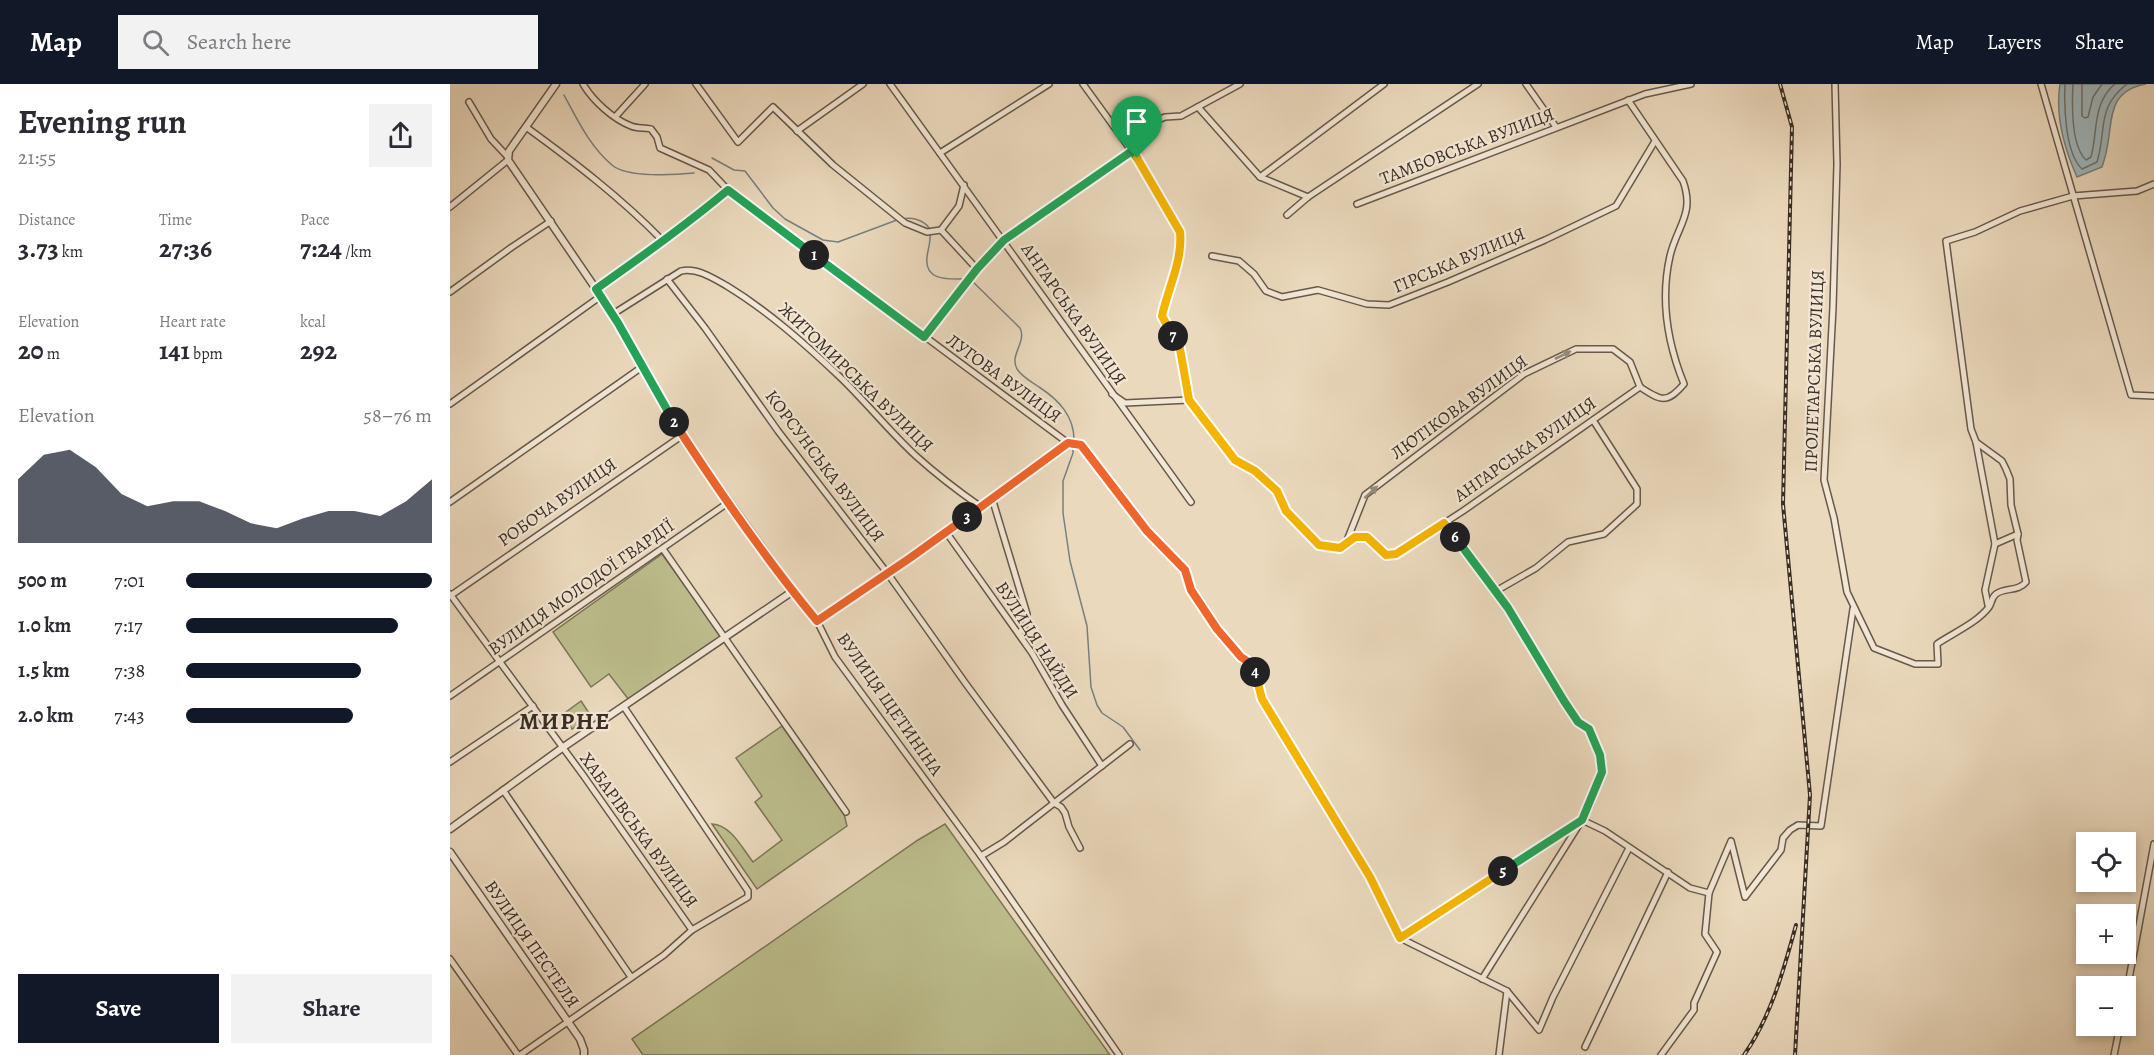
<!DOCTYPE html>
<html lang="en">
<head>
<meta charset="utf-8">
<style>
  body { margin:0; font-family:Alegreya,serif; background:#f2f2f3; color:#2b2b33; height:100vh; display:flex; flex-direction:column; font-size:22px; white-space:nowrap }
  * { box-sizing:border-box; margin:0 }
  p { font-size:20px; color:#7c7c81 }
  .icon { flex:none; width:33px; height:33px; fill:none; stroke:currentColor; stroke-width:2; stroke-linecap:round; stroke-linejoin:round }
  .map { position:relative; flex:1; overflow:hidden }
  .sheet { display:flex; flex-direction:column; background:#fff; width:450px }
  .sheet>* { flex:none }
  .controls { position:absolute; left:1626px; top:748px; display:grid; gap:12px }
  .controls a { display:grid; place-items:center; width:60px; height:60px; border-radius:0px; background:#fff; box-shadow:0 3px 9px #0003; font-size:30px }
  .pin { position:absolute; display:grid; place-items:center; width:51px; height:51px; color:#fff; margin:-62px -26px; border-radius:50% 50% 50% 0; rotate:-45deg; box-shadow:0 0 6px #0007 }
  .pin .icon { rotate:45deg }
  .km { position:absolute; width:30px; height:30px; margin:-15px; border-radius:50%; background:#222; color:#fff; font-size:16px; line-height:30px; text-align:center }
  .round { display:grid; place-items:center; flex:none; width:63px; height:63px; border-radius:0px; background:#f2f2f3 }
  .summary { display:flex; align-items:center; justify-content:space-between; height:102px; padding:0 18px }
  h1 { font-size:33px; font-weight:600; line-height:45px }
  .stats { display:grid; grid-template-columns:repeat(3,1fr); gap:9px; height:102px; padding:6px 18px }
  .stats div { display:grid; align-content:center }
  .stats b { font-size:26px; font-weight:600 }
  .stats small { font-size:16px; font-weight:400 }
  .stats p { font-size:16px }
  .chart { height:168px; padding:12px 18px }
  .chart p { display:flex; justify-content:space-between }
  .chart svg { width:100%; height:108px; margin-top:6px; fill:#111827; opacity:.7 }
  .primary-button { display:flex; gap:12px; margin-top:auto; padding:12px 18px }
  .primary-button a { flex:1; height:69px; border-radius:0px; background:#111827; color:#fff; font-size:24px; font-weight:600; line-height:69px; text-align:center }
  .primary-button a+a { background:#f2f2f3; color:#2b2b33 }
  ul { padding:0 18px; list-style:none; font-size:20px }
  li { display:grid; grid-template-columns:96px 72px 1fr; align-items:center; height:45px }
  li i { height:15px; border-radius:8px; background:#111827 }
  header { display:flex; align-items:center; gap:36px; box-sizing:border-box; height:84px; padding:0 30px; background:#111827; color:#fff }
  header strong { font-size:28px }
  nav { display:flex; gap:33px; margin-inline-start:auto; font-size:21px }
  .search { width:420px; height:54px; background:#f2f2f3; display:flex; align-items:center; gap:15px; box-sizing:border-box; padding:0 21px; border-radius:0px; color:#7c7c81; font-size:22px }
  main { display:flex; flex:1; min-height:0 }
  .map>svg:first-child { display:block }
  .green { fill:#bdbe8d; stroke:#7c7658; stroke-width:1.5 }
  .water { fill:#9fb7bd; stroke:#778080; stroke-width:1.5 }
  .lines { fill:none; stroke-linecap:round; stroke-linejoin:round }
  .shore { stroke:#6d7270; stroke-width:1.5 }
  .stream { stroke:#778080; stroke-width:1.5 }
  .minor-casing { stroke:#67594a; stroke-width:8 }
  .tertiary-casing { stroke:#67594a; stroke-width:9 }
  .minor { stroke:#f2e6d4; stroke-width:5 }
  .tertiary { stroke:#f2e6d4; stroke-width:6 }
  .rail-casing { stroke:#3b2e24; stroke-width:4 }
  .rail { stroke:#f2e6d4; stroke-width:1.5; stroke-dasharray:4.5; stroke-linecap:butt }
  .oneway { fill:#968a7c }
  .split-1-casing { stroke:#fff; stroke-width:12 }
  .split-2-casing { stroke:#fff; stroke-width:12 }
  .split-3-casing { stroke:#fff; stroke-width:12 }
  .split-4-casing { stroke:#fff; stroke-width:12 }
  .split-5-casing { stroke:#fff; stroke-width:12 }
  .split-6-casing { stroke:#fff; stroke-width:12 }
  .split-7-casing { stroke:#fff; stroke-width:12 }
  .split-8-casing { stroke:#fff; stroke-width:12 }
  .split-1 { stroke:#22a559; stroke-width:8 }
  .split-2 { stroke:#22a559; stroke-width:8 }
  .split-3 { stroke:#f0652b; stroke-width:8 }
  .split-4 { stroke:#f0652b; stroke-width:8 }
  .split-5 { stroke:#f5b400; stroke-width:8 }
  .split-6 { stroke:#22a559; stroke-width:8 }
  .split-7 { stroke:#f5b400; stroke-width:8 }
  .split-8 { stroke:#f5b400; stroke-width:8 }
  .labels { text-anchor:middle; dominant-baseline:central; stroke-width:4.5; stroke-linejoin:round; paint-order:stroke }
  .street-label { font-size:18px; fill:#3b2e24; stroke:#f2e6d4 }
  .district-label { font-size:24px; font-weight:bold; letter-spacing:1.5px; fill:#3b2e24; stroke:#f2e6d4 }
</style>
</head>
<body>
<header>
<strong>Map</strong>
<div class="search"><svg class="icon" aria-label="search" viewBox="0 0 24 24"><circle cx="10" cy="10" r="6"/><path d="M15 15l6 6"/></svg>Search here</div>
<nav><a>Map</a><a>Layers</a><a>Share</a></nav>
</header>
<main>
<section class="sheet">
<div class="summary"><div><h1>Evening run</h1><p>21:55</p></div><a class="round"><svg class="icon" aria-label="share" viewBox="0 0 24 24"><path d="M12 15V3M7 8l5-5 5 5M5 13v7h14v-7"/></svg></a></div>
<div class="stats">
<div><p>Distance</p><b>3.73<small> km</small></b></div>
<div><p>Time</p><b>27:36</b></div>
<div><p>Pace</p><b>7:24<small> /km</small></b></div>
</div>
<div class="stats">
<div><p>Elevation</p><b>20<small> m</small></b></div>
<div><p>Heart rate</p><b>141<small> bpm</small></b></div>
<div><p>kcal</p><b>292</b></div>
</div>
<div class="chart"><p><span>Elevation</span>58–76 m</p>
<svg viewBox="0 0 160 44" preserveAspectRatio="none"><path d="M0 44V18L10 8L20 6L30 13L40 24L50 29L60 27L70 27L80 31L90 36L100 38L110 34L120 31L130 31L140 33L150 27L160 18V44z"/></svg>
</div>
<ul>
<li><b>500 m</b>7:01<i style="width:100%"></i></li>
<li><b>1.0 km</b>7:17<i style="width:86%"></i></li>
<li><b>1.5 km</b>7:38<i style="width:71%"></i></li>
<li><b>2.0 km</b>7:43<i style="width:68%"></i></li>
</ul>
<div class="primary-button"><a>Save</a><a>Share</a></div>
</section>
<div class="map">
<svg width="1704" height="971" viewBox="0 0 1704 971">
  <rect width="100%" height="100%" fill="#ebd9bd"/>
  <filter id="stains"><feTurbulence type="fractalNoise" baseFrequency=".00333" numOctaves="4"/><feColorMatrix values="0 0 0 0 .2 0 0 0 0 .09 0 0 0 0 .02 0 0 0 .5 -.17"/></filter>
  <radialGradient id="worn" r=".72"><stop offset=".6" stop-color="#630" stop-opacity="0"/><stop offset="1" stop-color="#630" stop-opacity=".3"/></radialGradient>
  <g class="green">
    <path d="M212,470L272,553L179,616L159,590L141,603L103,548Z"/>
    <path d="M131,617L141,632L122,645L112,631Z"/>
    <path d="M332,642L394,730L397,742L307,805L262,740C281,741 292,764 303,778L332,756L305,718L312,712L286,674Z"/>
    <path d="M495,740L660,971H193L182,955L468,756Z"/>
  </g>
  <path class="water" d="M1610,0H1696C1657,7 1663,35 1657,64C1656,71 1654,77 1652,83L1627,93C1614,64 1605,32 1610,0Z"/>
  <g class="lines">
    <g class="shore">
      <path d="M1615,0C1614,22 1615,69 1632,85L1647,78C1657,45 1646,24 1677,0"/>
      <path d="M1623,0C1622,19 1621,62 1636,76L1641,73C1648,48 1642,19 1665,0"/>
      <path d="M1632,0V32L1635,34L1638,33L1643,13L1652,0"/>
    </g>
    <g class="stream">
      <path d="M114,11C127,35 140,63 162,81C177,94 225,91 244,89"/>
      <path d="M262,74L284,86L295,87L323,124L335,135L373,156L388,158L447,136"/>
      <path d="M452,135C462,133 474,136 479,144"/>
      <path d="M480,149C481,157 478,165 477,173C474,198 500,195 516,195"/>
      <path d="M521,196L570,244C577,258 559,271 567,285C573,294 581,297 589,303C609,316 624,332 624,356"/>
      <path d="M623,361V369L613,397V429L620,477L637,542L641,603L647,621L652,629L673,643L690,666"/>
    </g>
    <defs>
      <g id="minor">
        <path d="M133,0C143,17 163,35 181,42C188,45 194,43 201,45L207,53L210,64L259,86L278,106L618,359"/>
        <path d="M246,0L288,58L323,23L383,81L455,139L477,148L491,146L509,122L514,101"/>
        <path d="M440,0L741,418"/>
        <path d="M633,0L691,80L730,148C733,176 718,204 712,232L730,265L739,316"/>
        <path d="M1076,0L1106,43"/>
        <path d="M1385,0L1387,80L1383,223L1374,396L1384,434L1397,508L1424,564L1465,580H1488L1487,560C1503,549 1527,539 1539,523C1542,519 1541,514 1546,510C1555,503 1568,508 1576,498L1567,456L1568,450L1561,421L1560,395L1556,385L1552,377L1526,358L1521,345L1496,157L1525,148L1570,127L1623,112L1687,107L1704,100"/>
        <path d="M1591,0L1681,311L1704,312"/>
        <path d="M1178,16L1233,97C1245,130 1227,142 1220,172C1210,216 1217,258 1234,300C1217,320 1211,317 1190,303"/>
        <path d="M19,18L41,55L57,72"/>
        <path d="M748,23L810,93L858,113"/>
        <path d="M166,32L195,0"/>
        <path d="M76,43C124,78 170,113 212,156"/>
        <path d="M347,47L413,0"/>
        <path d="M490,69L599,0"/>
        <path d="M810,93L934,0"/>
        <path d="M907,120L1195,10L1241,0"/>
        <path d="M0,123L58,76"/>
        <path d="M837,131L858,113L1028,0"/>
        <path d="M491,146L527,185"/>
        <path d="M762,172L789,177L804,190L816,207L832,213L868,206L917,220L939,221L998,198L1095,156L1166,122L1205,57"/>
        <path d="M217,195L255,244L328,347L438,490L516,600L604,719L611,723L615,729L619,743L630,764"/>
        <path d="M146,205C191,173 236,141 278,106"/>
        <path d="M0,208L62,163L101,137"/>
        <path d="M163,230L231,187C246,183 263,194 277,202C318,227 355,260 390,293C416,318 439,347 466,372C486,390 508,407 531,423"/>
        <path d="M474,253L527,185L553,156L682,67L692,43L715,33L731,32L790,0"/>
        <path d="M662,310L675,319L739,316L785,376L805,387L827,407L836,427L856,450L869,461L890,464L905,453H917L936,471L947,470L1013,427L1190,303"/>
        <path d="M0,320L151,212"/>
        <path d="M1526,358L1545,460"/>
        <path d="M542,414L577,530V538L569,550"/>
        <path d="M0,418L192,283"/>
        <path d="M994,439L1058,524L1114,617L1128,638L1139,645L1150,671L1152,688L1140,722L1132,736L1032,895"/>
        <path d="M496,448L582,569L612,621L652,682"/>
        <path d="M896,459L915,411L1074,290L1126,265H1163L1180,278L1190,303"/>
        <path d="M213,465L396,728"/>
        <path d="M343,507L367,537L385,573L531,772L669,971"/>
        <path d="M1046,507L1086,484L1118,458L1154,450L1187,420V405L1143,336"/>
        <path d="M0,510L133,691L242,846"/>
        <path d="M0,512L233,351"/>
        <path d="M1538,521L1535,506L1545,460L1568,450"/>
        <path d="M367,537L461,474L618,359L631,361L697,447L735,486L741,506L767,545L791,573L803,581L812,615L920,793L950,854L1057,907L1089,946L1103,913L1179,764"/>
        <path d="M0,612L279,418"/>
        <path d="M0,678L83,622"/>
        <path d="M53,706L181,893"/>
        <path d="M1132,736L1155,747L1240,804L1259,809"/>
        <path d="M531,772L554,758L680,660"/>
        <path d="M950,854L1131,737"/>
        <path d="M0,875L68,971"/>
        <path d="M1676,911L1704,760"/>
        <path d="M1135,963L1218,788"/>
        <path d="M70,971L214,871L242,846L298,813V807L174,623"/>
        <path d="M1049,971L1057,907"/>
        <path d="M1211,971L1244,926V919L1267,868L1255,850L1259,809L1281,757L1295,813L1331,766L1333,754L1340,746L1348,741L1371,742L1403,525"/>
        <path d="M1664,971L1670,942"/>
      </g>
      <g id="tertiary">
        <path d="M0,745L112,664L343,507L243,367L215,323L163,230L58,76L59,67L106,0"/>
        <path d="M0,768L130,955L134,966V971"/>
      </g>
    </defs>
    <use href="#minor" class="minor-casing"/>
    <use href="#tertiary" class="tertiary-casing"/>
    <use href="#minor" class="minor"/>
    <use href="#tertiary" class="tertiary"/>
    <defs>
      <g id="rail">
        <path d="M1330,0L1342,43L1333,420L1360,711L1345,971"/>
        <path d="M1294,971C1321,933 1334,885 1346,841"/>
      </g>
    </defs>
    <use href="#rail" class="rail-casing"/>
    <use href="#rail" class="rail"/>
  </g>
  <defs><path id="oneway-solid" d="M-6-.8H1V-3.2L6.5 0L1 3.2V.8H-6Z" transform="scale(1.5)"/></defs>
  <g class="oneway">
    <use href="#oneway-solid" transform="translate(1113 271) rotate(-26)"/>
    <use href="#oneway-solid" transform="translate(921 408) rotate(-42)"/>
  </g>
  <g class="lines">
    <defs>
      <path id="split-1" d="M364,171L474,253L527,185L554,156L682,67L687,74"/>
      <path id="split-2" d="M224,338L168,239L146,205C191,173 236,141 278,106L364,171"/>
      <path id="split-3" d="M224,338C268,406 315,474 367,537L460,474L517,433"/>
      <path id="split-4" d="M517,433L618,359L631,361L697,447L735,486L741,506L767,545L791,573L803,581L805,588"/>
      <path id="split-5" d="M805,588L812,615L920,793L950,854L1053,787"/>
      <path id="split-6" d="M1005,453L1058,524L1114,617L1128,638L1139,645L1150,671L1152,688L1132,736L1053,787"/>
      <path id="split-7" d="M723,252L730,265L739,316L785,376L805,387L827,407L836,427L869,461L890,464L905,453H917L936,471L946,470L994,439L1005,453"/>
      <path id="split-8" d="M687,74L730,148C733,176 718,204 712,232L723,252"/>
    </defs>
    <use href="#split-1" class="split-1-casing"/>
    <use href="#split-2" class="split-2-casing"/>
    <use href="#split-3" class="split-3-casing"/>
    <use href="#split-4" class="split-4-casing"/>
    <use href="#split-5" class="split-5-casing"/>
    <use href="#split-6" class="split-6-casing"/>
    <use href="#split-7" class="split-7-casing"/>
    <use href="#split-8" class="split-8-casing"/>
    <use href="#split-1" class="split-1"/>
    <use href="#split-2" class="split-2"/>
    <use href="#split-3" class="split-3"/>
    <use href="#split-4" class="split-4"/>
    <use href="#split-5" class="split-5"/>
    <use href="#split-6" class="split-6"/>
    <use href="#split-7" class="split-7"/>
    <use href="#split-8" class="split-8"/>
  </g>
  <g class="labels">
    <g class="street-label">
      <text transform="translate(1017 62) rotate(-21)">ТАМБОВСЬКА ВУЛИЦЯ</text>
      <text transform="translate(1009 176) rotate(-23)">ГІРСЬКА ВУЛИЦЯ</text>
      <text transform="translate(624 230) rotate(55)">АНГАРСЬКА ВУЛИЦЯ</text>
      <text transform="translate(1364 287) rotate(-88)">ПРОЛЕТАРСЬКА ВУЛИЦЯ</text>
      <text transform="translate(406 293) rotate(44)">ЖИТОМИРСЬКА ВУЛИЦЯ</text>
      <text transform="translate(554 294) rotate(36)">ЛУГОВА ВУЛИЦЯ</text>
      <text transform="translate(1009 323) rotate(-36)">ЛЮТІКОВА ВУЛИЦЯ</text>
      <text transform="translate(1075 365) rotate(-35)">АНГАРСЬКА ВУЛИЦЯ</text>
      <text transform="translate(375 382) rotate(53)">КОРСУНСЬКА ВУЛИЦЯ</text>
      <text transform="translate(107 418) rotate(-35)">РОБОЧА ВУЛИЦЯ</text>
      <text transform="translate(131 503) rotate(-35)">ВУЛИЦЯ МОЛОДОЇ ГВАРДІЇ</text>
      <text transform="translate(587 556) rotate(57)">ВУЛИЦЯ НАЙДИ</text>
      <text transform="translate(440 620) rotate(55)">ВУЛИЦЯ ЩЕТИНІНА</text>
      <text transform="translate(189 746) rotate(54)">ХАБАРІВСЬКА ВУЛИЦЯ</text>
      <text transform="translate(82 860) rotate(55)">ВУЛИЦЯ ПЕСТЕЛЯ</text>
    </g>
    <g class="district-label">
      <text x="115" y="637">МИРНЕ</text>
    </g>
  </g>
  <rect width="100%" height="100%" filter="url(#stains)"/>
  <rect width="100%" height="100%" fill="url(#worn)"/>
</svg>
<div class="controls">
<a><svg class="icon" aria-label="locate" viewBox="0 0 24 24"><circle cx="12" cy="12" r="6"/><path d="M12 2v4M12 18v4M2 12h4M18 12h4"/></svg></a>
<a>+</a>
<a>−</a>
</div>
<div class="pin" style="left:687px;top:74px;background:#1e9e55"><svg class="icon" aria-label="arrive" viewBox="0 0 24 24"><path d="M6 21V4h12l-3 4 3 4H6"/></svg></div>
<b class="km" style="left:364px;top:171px">1</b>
<b class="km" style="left:224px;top:338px">2</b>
<b class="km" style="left:517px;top:433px">3</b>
<b class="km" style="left:805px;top:588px">4</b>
<b class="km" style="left:1053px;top:787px">5</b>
<b class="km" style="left:1005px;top:453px">6</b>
<b class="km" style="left:723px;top:252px">7</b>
</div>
</main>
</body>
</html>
